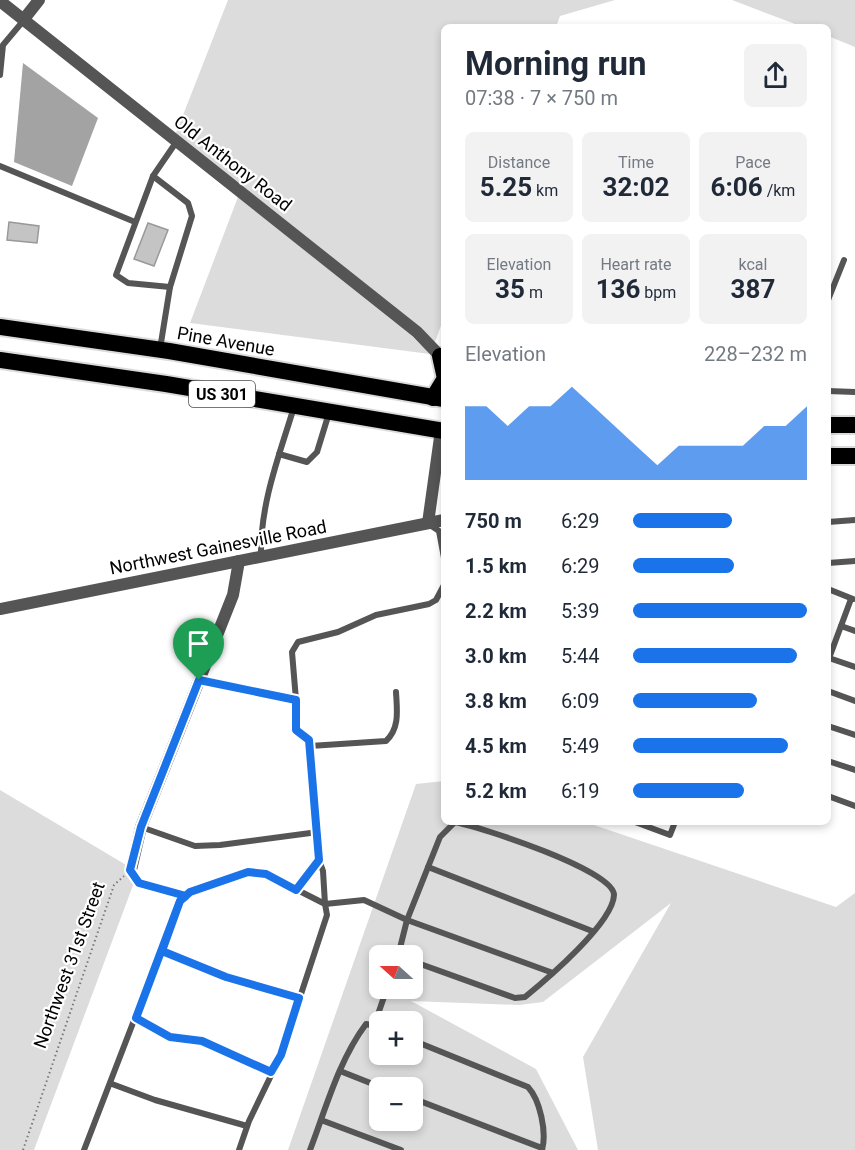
<!DOCTYPE html>
<html lang="en">
<head>
<meta charset="utf-8">
<style>
  body { margin:0; font-family:Roboto,sans-serif; background:#f2f2f3; color:#1f2937; height:100vh; display:flex; flex-direction:column; font-size:22px; white-space:nowrap }
  * { box-sizing:border-box; margin:0 }
  p { font-size:20px; color:#747a83 }
  .icon { flex:none; width:33px; height:33px; fill:none; stroke:currentColor; stroke-width:2; stroke-linecap:round; stroke-linejoin:round }
  .map { position:relative; flex:1; overflow:hidden }
  .panel { position:absolute; left:441px; top:24px; width:390px; height:801px; display:flex; flex-direction:column; background:#fff; border-radius:9px; box-shadow:0 3px 9px #0003 }
  .panel>* { flex:none }
  .needle { width:39px; rotate:291deg }
  .buttons { position:absolute; left:369px; top:945px; display:grid; gap:12px }
  .buttons a { display:grid; place-items:center; width:54px; height:54px; border-radius:9px; background:#fff; box-shadow:0 3px 9px #0003; font-size:30px }
  .pin { position:absolute; display:grid; place-items:center; width:51px; height:51px; color:#fff; margin:-62px -26px; border-radius:50% 50% 50% 0; rotate:-45deg; box-shadow:0 0 6px #0007 }
  .pin .icon { rotate:45deg }
  .round { display:grid; place-items:center; flex:none; width:63px; height:63px; border-radius:9px; background:#f2f2f3 }
  .head { display:flex; align-items:center; justify-content:space-between; height:102px; padding:0 24px }
  h1 { font-size:33px; font-weight:700; line-height:45px }
  .metrics { display:grid; grid-template-columns:repeat(3,1fr); gap:9px; height:102px; padding:6px 24px }
  .metrics div { display:grid; align-content:center; border-radius:9px; background:#f2f2f3; text-align:center }
  .metrics b { font-size:26px; font-weight:700 }
  .metrics small { font-size:16px; font-weight:400 }
  .metrics p { font-size:16px }
  .chart { height:168px; padding:12px 24px }
  .chart p { display:flex; justify-content:space-between }
  .chart svg { width:100%; height:108px; margin-top:6px; fill:#1a73e8; opacity:.7 }
  ul { padding:0 24px; list-style:none; font-size:20px }
  li { display:grid; grid-template-columns:96px 72px 1fr; align-items:center; height:45px }
  li i { height:15px; border-radius:8px; background:#1a73e8 }
  .map>svg:first-child { display:block }
  .green { fill:#dcdcdc; fill-rule:evenodd }
  .water { fill:#a3a3a3 }
  .building { fill:#c4c4c4; stroke:#999; stroke-width:1.5 }
  .lines { fill:none; stroke-linecap:round; stroke-linejoin:round }
  .trunk-casing { stroke:#dbdbdb; stroke-width:20 }
  .path { stroke:#777; stroke-width:2; stroke-dasharray:1.5 3; stroke-linecap:butt }
  .service { stroke:#555; stroke-width:6 }
  .minor { stroke:#555; stroke-width:12 }
  .tertiary { stroke:#555; stroke-width:12 }
  .trunk { stroke:#000; stroke-width:16 }
  .route-casing { stroke:#fff; stroke-width:12 }
  .route { stroke:#1a73e8; stroke-width:8 }
  .labels { text-anchor:middle; dominant-baseline:central; stroke-width:4.5; stroke-linejoin:round; paint-order:stroke }
  .shield { fill:#fff; stroke:#4c4c4c; stroke-width:1.5 }
  .shield-label { font-size:16px; font-weight:bold; fill:#000 }
  .street-label { font-size:18px; fill:#000; stroke:#fff }
</style>
</head>
<body>
<div class="map">
<svg width="855" height="1150" viewBox="0 0 855 1150">
  <rect width="100%" height="100%" fill="#fff"/>
  <g class="green">
    <path d="M228,0H615L560,16L556,27H444V317L435,342L176,133Z"/>
    <path d="M732,0H855V47L828,36V27H803Z"/>
    <path d="M238,197L412,336L430,354L190,323Z"/>
    <path d="M444,781V822H585L836,907L855,893V1150H598L583,1057L671,903L543,1002L519,1005L411,1001L536,1069L578,1150H288L416,784ZM380,956H412V988H380ZM380,1022H412V1054H380ZM380,1088H412V1120H380Z"/>
    <path d="M0,790L138,872L34,1150H0Z"/>
  </g>
  <path class="water" d="M23,63L98,118L72,186L14,162Z"/>
  <g class="building">
    <path d="M9,222L39,226L37,243L7,240Z"/>
    <path d="M148,223L168,230L154,266L134,259Z"/>
  </g>
  <g class="lines">
    <defs>
      <g id="trunk">
        <path d="M0,327L169,351L444,399"/>
        <path d="M440,356L444,374"/>
        <path d="M0,360L166,384L444,431"/>
        <path d="M433,398L444,380"/>
        <path d="M828,425H855"/>
        <path d="M828,456H855"/>
      </g>
    </defs>
    <use href="#trunk" class="trunk-casing"/>
    <path class="path" d="M23,1150L114,885L124,876"/>
    <g class="service">
      <path d="M0,75L3,45L24,20"/>
      <path d="M0,166L135,222"/>
      <path d="M153,176L116,275L128,283L170,287"/>
      <path d="M828,300L844,260"/>
      <path d="M160,349L170,287L192,216L188,203L153,176L177,141"/>
      <path d="M828,391L855,392"/>
      <path d="M279,454L307,462L317,452L329,413"/>
      <path d="M828,522L855,520"/>
      <path d="M430,525L439,531L444,558"/>
      <path d="M261,556C260,504 279,456 294,407"/>
      <path d="M828,563L855,561"/>
      <path d="M828,589L853,599"/>
      <path d="M841,626L855,631"/>
      <path d="M829,658L855,667"/>
      <path d="M828,661L851,599"/>
      <path d="M200,680L296,700"/>
      <path d="M828,691L855,701"/>
      <path d="M828,726L855,735"/>
      <path d="M310,746L386,741C400,728 397,710 396,692"/>
      <path d="M828,761L855,770"/>
      <path d="M828,796L855,806"/>
      <path d="M635,822L670,835L675,822"/>
      <path d="M141,827L195,846L220,845L318,832"/>
      <path d="M428,867L592,931"/>
      <path d="M131,870L139,883L186,896"/>
      <path d="M296,890L319,860"/>
      <path d="M162,951L226,977L299,998"/>
      <path d="M398,956L407,920L364,900L325,904L323,871L319,860L309,740L296,730L295,726L296,700L292,652L298,642L338,632L376,615L429,604L436,600L444,585"/>
      <path d="M412,961L515,998L525,997C547,979 613,923 614,895C614,870 480,827 455,822L440,837L407,920L553,973"/>
      <path d="M136,1018L170,1037L202,1042L271,1072"/>
      <path d="M374,1026L387,988"/>
      <path d="M412,1040L528,1087C540,1100 547,1132 542,1150"/>
      <path d="M340,1071L383,1088"/>
      <path d="M112,1084L155,1100L247,1126"/>
      <path d="M412,1098L542,1148"/>
      <path d="M321,1120L401,1150"/>
      <path d="M84,1150L180,901L190,892L248,872L266,874L325,904L327,915L281,1055L249,1121L239,1150"/>
      <path d="M310,1150C326,1108 339,1060 366,1024L380,1027"/>
    </g>
    <g class="minor">
      <path d="M24,19L39,0"/>
      <path d="M428,523L441,430"/>
      <path d="M0,609L444,520"/>
      <path d="M131,870L141,827L233,595L239,561"/>
    </g>
    <path class="tertiary" d="M0,1L417,332L440,356"/>
    <use href="#trunk" class="trunk"/>
  </g>
  <g class="lines">
    <defs>
      <path id="route" d="M199,680L141,827L130,870L139,883L186,896L180,901L162,951L226,977L299,998L281,1055L271,1072L202,1041L170,1037L136,1018L180,901L190,892L248,872L266,874L296,890L319,860L309,740L296,730V700L199,680"/>
    </defs>
    <use href="#route" class="route-casing"/>
    <use href="#route" class="route"/>
  </g>
  <g class="labels">
    <rect class="shield" x="189" y="381" width="66" height="26" rx="4.5"/>
    <g class="shield-label">
      <text x="222" y="394">US 301</text>
    </g>
    <g class="street-label">
      <text transform="translate(233 163) rotate(38)">Old Anthony Road</text>
      <text transform="translate(226 341) rotate(10)">Pine Avenue</text>
      <text transform="translate(218 547) rotate(-11)">Northwest Gainesville Road</text>
      <text transform="translate(69 965) rotate(-70)">Northwest 31st Street</text>
    </g>
  </g>
</svg>
<div class="buttons">
<a><svg class="needle" viewBox="-14 -14 28 28"><path d="M0-13l5 13h-10z" fill="#e53935"/><path d="M0 13l5-13h-10z" fill="#747a83"/></svg></a>
<a>+</a>
<a>−</a>
</div>
<div class="pin" style="left:199px;top:680px;background:#1e9e55"><svg class="icon" aria-label="arrive" viewBox="0 0 24 24"><path d="M6 21V4h12l-3 4 3 4H6"/></svg></div>
<section class="panel">
<div class="head"><div><h1>Morning run</h1><p>07:38 · 7 × 750 m</p></div><a class="round"><svg class="icon" aria-label="share" viewBox="0 0 24 24"><path d="M12 15V3M7 8l5-5 5 5M5 13v7h14v-7"/></svg></a></div>
<div class="metrics">
<div><p>Distance</p><b>5.25<small> km</small></b></div>
<div><p>Time</p><b>32:02</b></div>
<div><p>Pace</p><b>6:06<small> /km</small></b></div>
</div>
<div class="metrics">
<div><p>Elevation</p><b>35<small> m</small></b></div>
<div><p>Heart rate</p><b>136<small> bpm</small></b></div>
<div><p>kcal</p><b>387</b></div>
</div>
<div class="chart"><p><span>Elevation</span>228–232 m</p>
<svg viewBox="0 0 160 44" preserveAspectRatio="none"><path d="M0 44V14L10 14L20 22L30 14L40 14L50 6L60 14L70 22L80 30L90 38L100 30L110 30L120 30L130 30L140 22L150 22L160 14V44z"/></svg>
</div>
<ul>
<li><b>750 m</b>6:29<i style="width:57%"></i></li>
<li><b>1.5 km</b>6:29<i style="width:58%"></i></li>
<li><b>2.2 km</b>5:39<i style="width:100%"></i></li>
<li><b>3.0 km</b>5:44<i style="width:94%"></i></li>
<li><b>3.8 km</b>6:09<i style="width:71%"></i></li>
<li><b>4.5 km</b>5:49<i style="width:89%"></i></li>
<li><b>5.2 km</b>6:19<i style="width:64%"></i></li>
</ul>
</section>
</div>
</body>
</html>
